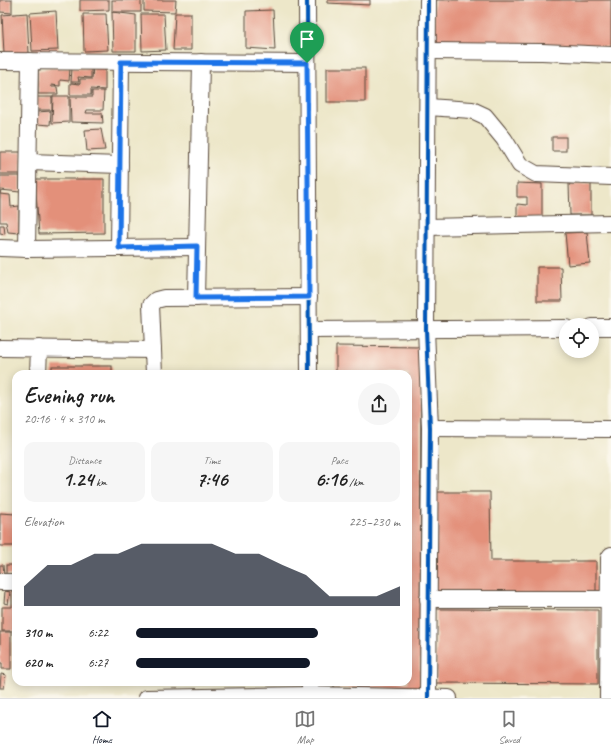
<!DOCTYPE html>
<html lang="en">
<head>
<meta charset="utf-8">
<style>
  body { margin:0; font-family:Caveat,sans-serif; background:#f6f6f6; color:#222; height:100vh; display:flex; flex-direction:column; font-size:15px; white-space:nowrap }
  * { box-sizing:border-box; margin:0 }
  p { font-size:13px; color:#767676 }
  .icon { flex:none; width:22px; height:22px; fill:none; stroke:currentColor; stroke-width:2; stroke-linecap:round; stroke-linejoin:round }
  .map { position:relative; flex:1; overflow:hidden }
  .panel { position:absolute; left:12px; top:370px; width:400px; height:316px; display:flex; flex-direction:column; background:#fff; border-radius:12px; box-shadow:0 2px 10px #0003 }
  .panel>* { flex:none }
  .tools { position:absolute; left:559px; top:318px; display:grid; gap:8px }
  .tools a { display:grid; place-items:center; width:40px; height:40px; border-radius:50%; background:#fff; box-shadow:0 2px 10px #0003; font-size:20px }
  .pin { position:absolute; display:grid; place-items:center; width:34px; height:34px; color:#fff; margin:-41px -17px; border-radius:50% 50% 50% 0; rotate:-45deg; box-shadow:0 0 4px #0007 }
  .pin .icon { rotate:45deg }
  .round { display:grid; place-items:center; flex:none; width:42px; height:42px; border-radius:21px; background:#f6f6f6 }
  .head { display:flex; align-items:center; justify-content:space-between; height:68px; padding:0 12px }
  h1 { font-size:22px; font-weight:800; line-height:30px }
  .metrics { display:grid; grid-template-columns:repeat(3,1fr); gap:6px; height:68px; padding:4px 12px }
  .metrics div { display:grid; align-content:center; border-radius:10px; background:#f6f6f6; text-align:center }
  .metrics b { font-size:20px; font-weight:800 }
  .metrics small { font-size:11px; font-weight:400 }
  .metrics p { font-size:11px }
  .chart { height:112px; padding:8px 12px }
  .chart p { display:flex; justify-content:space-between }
  .chart svg { width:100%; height:72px; margin-top:4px; fill:#111827; opacity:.7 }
  ul { padding:0 12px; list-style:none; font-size:13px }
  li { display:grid; grid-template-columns:64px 48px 1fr; align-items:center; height:30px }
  li i { height:10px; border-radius:5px; background:#111827 }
  .dock { display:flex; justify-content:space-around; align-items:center; height:56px; border-top:1px solid #e0e0e0; background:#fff; font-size:11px; color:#767676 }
  .dock a { display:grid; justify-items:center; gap:2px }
  .dock .selected { color:#111827 }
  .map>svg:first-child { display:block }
  .building { fill:#e3907a }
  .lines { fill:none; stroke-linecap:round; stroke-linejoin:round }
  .street-casing { stroke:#564638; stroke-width:18 }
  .street { stroke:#fff; stroke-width:16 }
  .cycleway-casing { stroke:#fbf7ec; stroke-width:6 }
  .cycleway { stroke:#0057b8; stroke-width:4 }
  .route-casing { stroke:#fff; stroke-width:8 }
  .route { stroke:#1a73e8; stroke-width:5 }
</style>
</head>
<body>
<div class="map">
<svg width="611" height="698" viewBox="0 0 611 698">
  <rect width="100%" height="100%" fill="#fbf7ec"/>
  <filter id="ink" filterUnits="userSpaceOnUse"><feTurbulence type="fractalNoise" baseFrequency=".025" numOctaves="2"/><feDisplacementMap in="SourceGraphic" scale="8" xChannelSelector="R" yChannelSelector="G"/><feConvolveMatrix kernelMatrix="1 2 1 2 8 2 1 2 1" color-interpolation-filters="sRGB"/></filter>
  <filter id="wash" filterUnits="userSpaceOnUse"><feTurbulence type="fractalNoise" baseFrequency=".012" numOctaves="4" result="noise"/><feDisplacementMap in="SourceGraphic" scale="16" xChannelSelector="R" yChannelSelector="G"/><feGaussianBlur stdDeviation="0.9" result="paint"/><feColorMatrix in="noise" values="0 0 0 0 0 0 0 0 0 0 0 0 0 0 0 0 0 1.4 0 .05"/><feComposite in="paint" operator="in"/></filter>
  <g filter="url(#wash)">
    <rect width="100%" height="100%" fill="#ede7c9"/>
    <g id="blocks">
      <g class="building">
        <path d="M0,0H12V13L0,12Z"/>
        <path d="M80,0H109V10L80,11Z"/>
        <rect x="112" y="0" width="29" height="12"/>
        <path d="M144,0H176L175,12L144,11Z"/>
        <path d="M327,0H370V5L327,3Z"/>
        <path d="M434,0H611V47L434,45Z"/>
        <path d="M273,10L275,50L246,48V11Z"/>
        <path d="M56,11L58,50L32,51L30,13Z"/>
        <path d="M112,12L136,15V51H113Z"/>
        <path d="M27,13L29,53L4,54L2,15Z"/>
        <path d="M175,13H191V50H173Z"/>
        <path d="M83,14H106L108,50L84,51Z"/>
        <path d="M141,14H164L166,50L142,51Z"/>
        <path d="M93,65H105V90L91,89V95H70V83L80,84V79H92Z"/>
        <path d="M45,68H70L69,81L60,80V86L51,85L52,87H57L58,94H38V70L45,69Z"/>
        <path d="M72,68L91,69V78L78,77L79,82H71Z"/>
        <rect x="327" y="68" width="38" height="34"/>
        <path d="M92,91H104L103,110H87L86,113H102L103,123L71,122L70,97H92Z"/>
        <path d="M53,96H69V122L52,123Z"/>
        <rect x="37" y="97" width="15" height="13"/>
        <path d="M51,111L50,125L37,124V112Z"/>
        <path d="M101,129L105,150L87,151L85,130Z"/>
        <rect x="552" y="137" width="14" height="14"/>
        <path d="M0,152H22L21,174H0Z"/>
        <path d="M0,176H20V192L1,190L0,194Z"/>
        <path d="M35,179H104V233L39,234Z"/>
        <path d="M517,183L542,184V217H517V204L527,205V197H517Z"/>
        <path d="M591,183V215H570L569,184Z"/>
        <path d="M0,194L10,195L11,207L19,206V233L8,232L6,222H0Z"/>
        <path d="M0,225H4L5,234L0,233Z"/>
        <path d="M587,232L590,263L568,265L565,233Z"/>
        <path d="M537,267H561L562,301H537Z"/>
        <path d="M336,346L421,347L420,689L334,688V682H408V374H336Z"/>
        <rect x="52" y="366" width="60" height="8"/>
        <path d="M432,492H490L491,561H596V599L433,598Z"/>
        <path d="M0,513L16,514V546H0Z"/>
        <path d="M0,565H3L4,575H0Z"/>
        <rect x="6" y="565" width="10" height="10"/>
        <path d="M5,591L10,592L8,604L4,603Z"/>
        <path d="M12,591H16V631H2V607H12Z"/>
        <path d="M436,609L598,610V684L436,683Z"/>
        <path d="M0,632H11V669H2V663H0Z"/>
        <path d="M1,674L6,675L4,688H0Z"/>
      </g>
    </g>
  </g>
  <g filter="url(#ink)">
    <use href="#blocks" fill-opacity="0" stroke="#564638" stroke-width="1"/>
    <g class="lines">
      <defs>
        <g id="street">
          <path d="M307,0L309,374"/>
          <path d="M428,51L542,52L611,55"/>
          <path d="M0,61L307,63"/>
          <path d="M428,107L472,110L485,116L504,139L520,165L536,174L611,177"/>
          <path d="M29,162L120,165"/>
          <path d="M427,227L611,223"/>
          <path d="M0,248L27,249L197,247"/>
          <path d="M119,248L121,62"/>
          <path d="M27,249L30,61"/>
          <path d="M196,298L201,62"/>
          <path d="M592,327H611"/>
          <path d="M309,330L566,328"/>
          <path d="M0,348L153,350L151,305L156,300L164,298L309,297"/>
          <path d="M153,350L154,374"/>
          <path d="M38,374L39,348"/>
          <path d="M430,428L611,429"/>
          <path d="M0,582H16"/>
          <path d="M428,599H609"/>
          <path d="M310,682V698"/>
          <path d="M146,698L310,695L449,698"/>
          <path d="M428,698L430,428L426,329L428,0"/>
          <path d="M608,698L609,558L611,555"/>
        </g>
      </defs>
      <use href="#street" class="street-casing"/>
      <use href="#street" class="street"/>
      <defs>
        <g id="cycleway">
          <path d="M307,0L309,374"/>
          <path d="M428,698L430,428L426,329L428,0"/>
        </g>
      </defs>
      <use href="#cycleway" class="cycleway-casing"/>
      <use href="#cycleway" class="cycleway"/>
    </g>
  </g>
  <g class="lines" filter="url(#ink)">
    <defs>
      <path id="route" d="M121,62L307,63L309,297L196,298L197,246L119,248Z"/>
    </defs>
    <use href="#route" class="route-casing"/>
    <use href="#route" class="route"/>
  </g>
</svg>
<div class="tools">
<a><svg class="icon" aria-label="locate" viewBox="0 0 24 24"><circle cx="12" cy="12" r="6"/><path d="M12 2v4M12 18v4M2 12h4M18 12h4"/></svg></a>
</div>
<div class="pin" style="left:307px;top:63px;background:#1e9e55"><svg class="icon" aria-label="arrive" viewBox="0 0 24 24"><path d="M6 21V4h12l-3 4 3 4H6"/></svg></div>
<section class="panel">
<div class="head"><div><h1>Evening run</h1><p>20:16 · 4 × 310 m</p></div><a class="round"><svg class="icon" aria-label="share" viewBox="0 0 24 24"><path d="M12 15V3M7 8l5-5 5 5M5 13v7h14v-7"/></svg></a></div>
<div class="metrics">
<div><p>Distance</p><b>1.24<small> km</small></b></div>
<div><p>Time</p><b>7:46</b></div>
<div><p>Pace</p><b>6:16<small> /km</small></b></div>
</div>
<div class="chart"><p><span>Elevation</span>225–230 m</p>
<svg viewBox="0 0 160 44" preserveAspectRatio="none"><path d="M0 44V32L10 19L20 19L30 12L40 12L50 6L60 6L70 6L80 6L90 12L100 12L110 19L120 25L130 38L140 38L150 38L160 32V44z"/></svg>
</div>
<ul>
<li><b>310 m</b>6:22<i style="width:69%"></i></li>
<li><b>620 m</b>6:27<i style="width:66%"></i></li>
</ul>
</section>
</div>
<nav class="dock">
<a class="selected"><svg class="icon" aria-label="home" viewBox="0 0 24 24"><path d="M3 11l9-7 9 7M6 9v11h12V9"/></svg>Home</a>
<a><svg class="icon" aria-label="map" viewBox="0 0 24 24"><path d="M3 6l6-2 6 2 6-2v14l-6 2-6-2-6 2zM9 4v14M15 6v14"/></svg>Map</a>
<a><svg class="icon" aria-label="saved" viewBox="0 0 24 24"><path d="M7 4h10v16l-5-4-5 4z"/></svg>Saved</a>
</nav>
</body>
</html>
